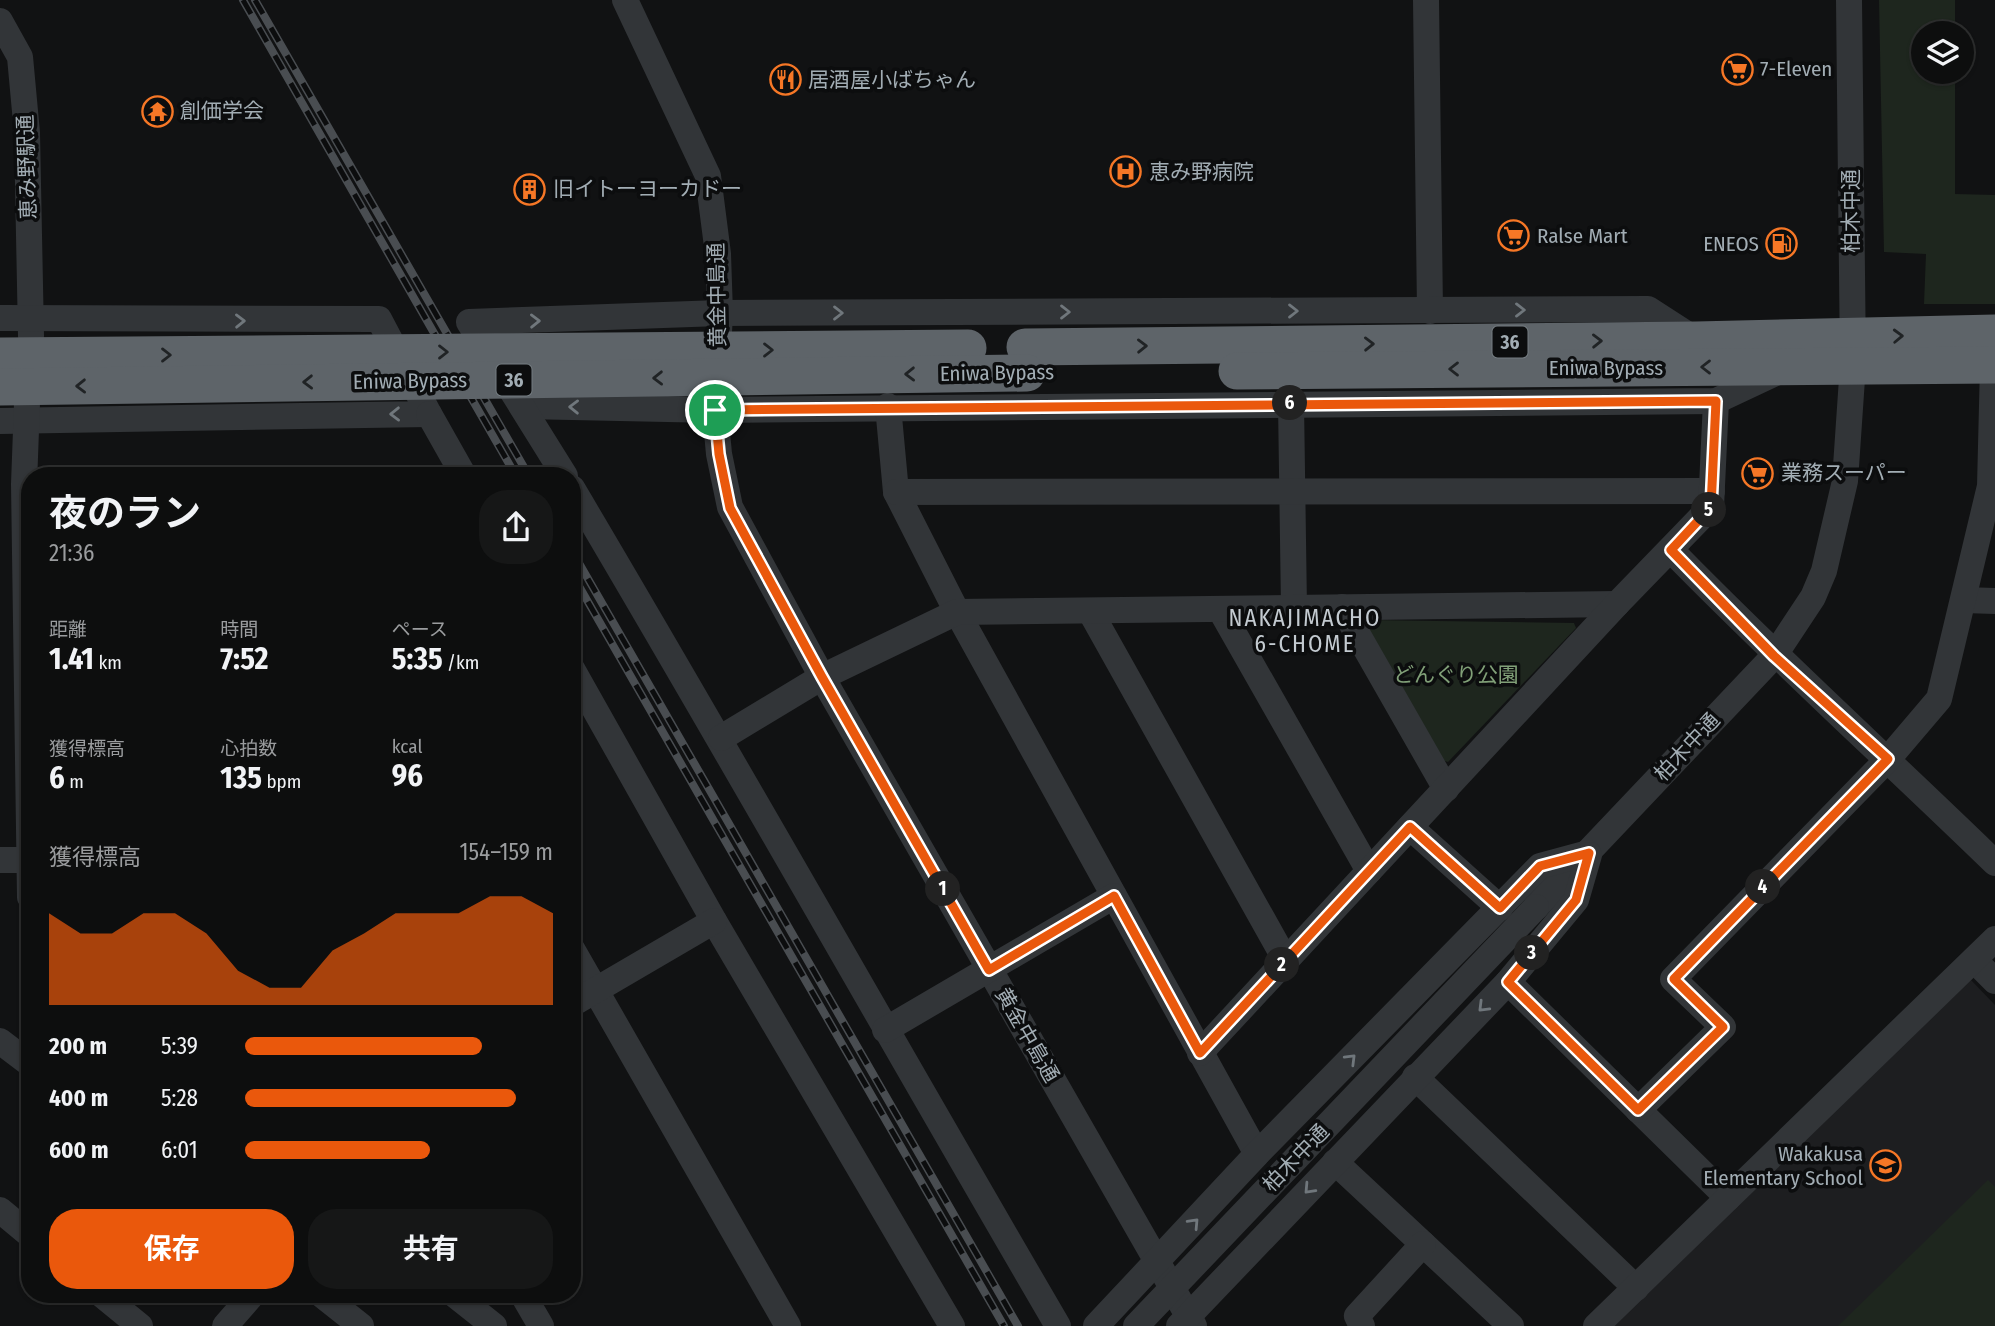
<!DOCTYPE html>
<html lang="ja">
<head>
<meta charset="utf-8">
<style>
  body { margin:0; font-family:"Fira Sans Condensed","Noto Sans JP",sans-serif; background:#161717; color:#f1f3f6; height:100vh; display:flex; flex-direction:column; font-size:26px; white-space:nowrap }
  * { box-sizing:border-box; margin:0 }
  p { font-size:23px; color:#9a9c9e }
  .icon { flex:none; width:38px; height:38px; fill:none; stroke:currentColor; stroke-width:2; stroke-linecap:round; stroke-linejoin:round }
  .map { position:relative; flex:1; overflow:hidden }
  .panel { position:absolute; left:21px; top:467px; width:560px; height:836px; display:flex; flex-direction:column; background:#0d0e0e; border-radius:28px; box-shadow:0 2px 5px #0004,0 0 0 2px #2d2e2e }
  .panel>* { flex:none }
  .controls { position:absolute; left:1911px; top:21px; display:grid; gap:14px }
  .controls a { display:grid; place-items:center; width:63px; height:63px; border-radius:50%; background:#0d0e0e; box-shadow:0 2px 5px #0004,0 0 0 2px #2d2e2e; font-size:35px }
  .pin { position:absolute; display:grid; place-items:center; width:60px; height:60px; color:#fff; margin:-30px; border:4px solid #fff; border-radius:50%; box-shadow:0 2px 7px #0007 }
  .km { position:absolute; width:35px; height:35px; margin:-18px; border-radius:50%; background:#222; color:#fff; font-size:19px; line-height:35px; text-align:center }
  .round { display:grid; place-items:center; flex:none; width:74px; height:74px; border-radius:28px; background:#161717 }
  .headline { display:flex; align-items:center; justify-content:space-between; height:119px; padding:0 28px }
  h1 { font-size:38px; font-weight:700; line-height:52px }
  .metrics { display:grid; grid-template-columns:repeat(3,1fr); gap:10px; height:119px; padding:7px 28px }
  .metrics div { display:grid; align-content:center }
  .metrics b { font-size:30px; font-weight:700 }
  .metrics small { font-size:19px; font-weight:400 }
  .metrics p { font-size:19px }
  .chart { height:196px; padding:14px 28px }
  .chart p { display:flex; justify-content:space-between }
  .chart svg { width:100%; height:126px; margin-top:7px; fill:#ea580c; opacity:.7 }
  .button { display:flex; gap:14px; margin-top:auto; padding:14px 28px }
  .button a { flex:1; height:80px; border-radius:28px; background:#ea580c; color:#fff; font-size:28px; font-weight:700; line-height:80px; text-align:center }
  .button a+a { background:#161717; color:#f1f3f6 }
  ul { padding:0 28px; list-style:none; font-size:23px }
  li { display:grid; grid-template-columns:112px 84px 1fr; align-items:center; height:52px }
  li i { height:18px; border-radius:9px; background:#ea580c }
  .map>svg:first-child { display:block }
  .built { fill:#1d1e20 }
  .green { fill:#1e261e }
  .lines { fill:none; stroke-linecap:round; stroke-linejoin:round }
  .minor { stroke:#323538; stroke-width:26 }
  .highway { stroke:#5e6469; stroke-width:37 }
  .rail-casing { stroke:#494d51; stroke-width:8 }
  .rail { stroke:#0c0d0e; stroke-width:5; stroke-dasharray:16; stroke-linecap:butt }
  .minor-bridge { stroke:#323538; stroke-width:26 }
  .highway-bridge { stroke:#5e6469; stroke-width:37 }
  .oneway { stroke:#70777c }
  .oneway2 { stroke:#202325 }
  .route-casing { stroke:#fff; stroke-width:14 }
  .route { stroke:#ea580c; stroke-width:9 }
  .labels { text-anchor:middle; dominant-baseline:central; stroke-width:7; stroke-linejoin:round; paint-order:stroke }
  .shield { fill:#0c0d0e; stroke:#757d82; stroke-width:2 }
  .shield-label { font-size:19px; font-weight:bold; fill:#a2adb4 }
  .poi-label { font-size:21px; fill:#a2adb4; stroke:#0c0d0e; text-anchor:start }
  .street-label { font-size:21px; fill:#a2adb4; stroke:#0c0d0e }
  .park-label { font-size:21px; fill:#81a078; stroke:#0c0d0e }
  .neighbourhood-label { font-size:23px; letter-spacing:2px; fill:#c3cad0; stroke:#0c0d0e }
</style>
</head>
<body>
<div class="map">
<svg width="1995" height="1326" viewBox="0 0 1995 1326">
  <rect width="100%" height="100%" fill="#111213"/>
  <path class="built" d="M1971,980L1995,1005V1326H1608Z"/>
  <g class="green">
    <path d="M1879,0H1955V33H1923V72H1955V194L1995,195V304H1924L1926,254L1884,252Z"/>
    <path d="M1367,620L1574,623L1576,628L1448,762L1442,760L1364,626Z"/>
    <path d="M1988,1180L1995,1187V1326H1838Z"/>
  </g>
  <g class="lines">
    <g class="minor">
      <path d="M625,0L708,176L718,254L720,313L715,410L719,454L730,507L822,677L1194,1326"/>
      <path d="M1426,0L1430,311"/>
      <path d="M0,21L20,57L27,133L31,336"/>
      <path d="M0,318L379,319L429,414L0,421"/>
      <path d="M27,403L24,484L30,897"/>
      <path d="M1291,403L1294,608"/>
      <path d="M524,406L715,410L1716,401L1782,370"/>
      <path d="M888,406L896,492L957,612L1257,1154"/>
      <path d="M429,414L464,476"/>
      <path d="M565,476L469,322L720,313L1648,309L1696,340"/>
      <path d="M572,488C737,766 895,1047 1058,1326"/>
      <path d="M896,492L1712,491"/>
      <path d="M1671,550C1776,658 1887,758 1995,863"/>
      <path d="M1964,600L1995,601"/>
      <path d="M1342,607L1446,789"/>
      <path d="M1220,609L1369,871"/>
      <path d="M1090,611L1286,961"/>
      <path d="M572,669L714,921L952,1326"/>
      <path d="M721,738L822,677L957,612L1617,604"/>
      <path d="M1410,827L1500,908"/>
      <path d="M0,860H30"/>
      <path d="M1536,907L1774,656L1813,597L1824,571L1845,481L1853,364L1849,0"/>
      <path d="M572,949L788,1326"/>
      <path d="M1974,960L1995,981"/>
      <path d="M1508,982L1728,1198"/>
      <path d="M572,1004L714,921"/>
      <path d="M885,1030L1114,896"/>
      <path d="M0,1041L30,1064"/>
      <path d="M1200,1053L1617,604L1711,507L1716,401"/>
      <path d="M1415,1077L1636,1288"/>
      <path d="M1638,1110L1723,1027L1673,979L1888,759L1939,699L1990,486L1993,365"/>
      <path d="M1335,1162L1511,1326"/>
      <path d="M0,1210L30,1235"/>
      <path d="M102,1295L140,1326"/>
      <path d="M322,1295L361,1326"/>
      <path d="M455,1295L494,1326"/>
      <path d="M523,1295L541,1326"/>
      <path d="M225,1326L252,1295"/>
      <path d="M1096,1326L1257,1154L1540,866L1588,853"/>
      <path d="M1179,1326L1508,982L1576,900L1589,855"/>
      <path d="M1362,1326L1357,1316L1423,1244"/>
      <path d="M1596,1326L1995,939"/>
    </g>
    <g class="highway">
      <path d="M1025,347L1696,340L1995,333"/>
      <path d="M1237,371L1995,365"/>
    </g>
    <defs>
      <g id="rail">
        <path d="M243,0L516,476"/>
        <path d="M255,0L529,476"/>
        <path d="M572,551L1018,1326"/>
        <path d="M572,574L1004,1326"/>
      </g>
    </defs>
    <use href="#rail" class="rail-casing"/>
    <use href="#rail" class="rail"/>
    <path class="minor-bridge" d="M1136,1326L1536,907"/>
    <g class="highway-bridge">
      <path d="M0,356L968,348"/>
      <path d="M0,387L1027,373"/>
    </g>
  </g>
  <defs><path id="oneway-chevron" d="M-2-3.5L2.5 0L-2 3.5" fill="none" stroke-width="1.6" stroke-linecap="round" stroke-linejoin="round" transform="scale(1.75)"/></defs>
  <g class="oneway">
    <use href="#oneway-chevron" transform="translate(1520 310)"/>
    <use href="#oneway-chevron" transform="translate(1293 311)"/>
    <use href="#oneway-chevron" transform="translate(1065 312)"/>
    <use href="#oneway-chevron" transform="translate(838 313)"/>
    <use href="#oneway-chevron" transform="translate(240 321) rotate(-1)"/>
    <use href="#oneway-chevron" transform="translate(535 321) rotate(-1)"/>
    <use href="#oneway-chevron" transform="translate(574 407) rotate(-179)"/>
    <use href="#oneway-chevron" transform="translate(395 414) rotate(179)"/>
    <use href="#oneway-chevron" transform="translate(1483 1007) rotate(135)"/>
    <use href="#oneway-chevron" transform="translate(1351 1059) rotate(-45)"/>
    <use href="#oneway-chevron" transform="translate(1309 1189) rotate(133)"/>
    <use href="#oneway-chevron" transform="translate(1194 1223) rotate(-47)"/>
  </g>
  <g class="oneway2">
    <use href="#oneway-chevron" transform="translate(1898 336) rotate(-2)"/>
    <use href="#oneway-chevron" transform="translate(1597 341) rotate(-1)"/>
    <use href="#oneway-chevron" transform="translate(1369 344) rotate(-1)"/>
    <use href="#oneway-chevron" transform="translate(1142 346) rotate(-1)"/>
    <use href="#oneway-chevron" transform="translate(768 350)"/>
    <use href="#oneway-chevron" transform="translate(443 352)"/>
    <use href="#oneway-chevron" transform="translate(166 355)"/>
    <use href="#oneway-chevron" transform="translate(1706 367) rotate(180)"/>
    <use href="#oneway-chevron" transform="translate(1454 369) rotate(180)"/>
    <use href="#oneway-chevron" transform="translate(910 374) rotate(179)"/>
    <use href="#oneway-chevron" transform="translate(658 378) rotate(179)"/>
    <use href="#oneway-chevron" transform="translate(308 382) rotate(179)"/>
    <use href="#oneway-chevron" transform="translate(81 386) rotate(179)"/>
  </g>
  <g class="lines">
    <defs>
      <path id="route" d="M1716,401L1711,507L1671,550L1774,656L1888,759L1674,979L1723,1027L1638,1110L1508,982L1576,900L1589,853L1540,866L1500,908L1410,827L1200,1053L1114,896L989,970L822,677L730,508L719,454L715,410Z"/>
    </defs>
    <use href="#route" class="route-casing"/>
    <use href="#route" class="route"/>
  </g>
  <defs>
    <symbol id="supermarket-ring" viewBox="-11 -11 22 22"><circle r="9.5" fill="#0c0d0e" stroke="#f67726" stroke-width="1.5"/><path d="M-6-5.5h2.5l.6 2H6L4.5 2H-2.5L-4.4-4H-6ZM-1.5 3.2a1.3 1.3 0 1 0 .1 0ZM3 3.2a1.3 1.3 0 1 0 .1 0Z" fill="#f67726"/></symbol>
    <symbol id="restaurant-ring" viewBox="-11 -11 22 22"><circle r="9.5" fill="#0c0d0e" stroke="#f67726" stroke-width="1.5"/><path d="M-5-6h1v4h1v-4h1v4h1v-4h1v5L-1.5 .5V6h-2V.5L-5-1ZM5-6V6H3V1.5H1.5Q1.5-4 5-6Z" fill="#f67726"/></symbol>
    <symbol id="temple-ring" viewBox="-11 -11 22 22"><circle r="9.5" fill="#0c0d0e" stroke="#f67726" stroke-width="1.5"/><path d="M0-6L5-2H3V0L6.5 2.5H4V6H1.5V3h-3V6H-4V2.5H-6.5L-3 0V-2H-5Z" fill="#f67726"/></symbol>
    <symbol id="hospital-ring" viewBox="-11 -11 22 22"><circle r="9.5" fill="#0c0d0e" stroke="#f67726" stroke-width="1.5"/><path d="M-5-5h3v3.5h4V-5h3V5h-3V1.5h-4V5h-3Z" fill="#f67726"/></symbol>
    <symbol id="building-ring" viewBox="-11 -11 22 22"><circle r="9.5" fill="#0c0d0e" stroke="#f67726" stroke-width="1.5"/><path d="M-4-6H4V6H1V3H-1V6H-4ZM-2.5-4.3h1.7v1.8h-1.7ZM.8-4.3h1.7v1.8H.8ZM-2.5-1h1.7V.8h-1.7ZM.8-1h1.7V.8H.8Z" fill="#f67726"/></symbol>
    <symbol id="fuel-ring" viewBox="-11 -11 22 22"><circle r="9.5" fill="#0c0d0e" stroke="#f67726" stroke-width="1.5"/><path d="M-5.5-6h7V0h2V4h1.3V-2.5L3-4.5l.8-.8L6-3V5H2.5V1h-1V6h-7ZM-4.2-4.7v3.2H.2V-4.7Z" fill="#f67726"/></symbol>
    <symbol id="school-ring" viewBox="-11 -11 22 22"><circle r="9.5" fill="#0c0d0e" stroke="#f67726" stroke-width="1.5"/><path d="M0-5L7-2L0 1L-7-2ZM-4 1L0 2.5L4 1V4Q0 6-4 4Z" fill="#f67726"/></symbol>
  </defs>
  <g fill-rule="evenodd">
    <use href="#supermarket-ring" x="1720" y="52" width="35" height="35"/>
    <use href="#restaurant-ring" x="768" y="62" width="35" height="35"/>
    <use href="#temple-ring" x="140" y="94" width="35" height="35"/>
    <use href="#hospital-ring" x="1108" y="154" width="35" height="35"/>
    <use href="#building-ring" x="512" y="172" width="35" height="35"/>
    <use href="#supermarket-ring" x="1496" y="218" width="35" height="35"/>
    <use href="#fuel-ring" x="1764" y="226" width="35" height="35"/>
    <use href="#supermarket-ring" x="1740" y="456" width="35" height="35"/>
    <use href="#school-ring" x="1868" y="1148" width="35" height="35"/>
  </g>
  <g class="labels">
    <g class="shield">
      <rect x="1492.5" y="326.5" width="35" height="31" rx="5"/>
      <rect x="496.5" y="364.5" width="35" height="31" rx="5"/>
    </g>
    <g class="shield-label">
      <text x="1510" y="342">36</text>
      <text x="514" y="380">36</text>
    </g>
    <g class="poi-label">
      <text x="1760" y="69">7-Eleven</text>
      <text x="808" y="80">居酒屋小ばちゃん</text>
      <text x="180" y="111">創価学会</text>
      <text x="1149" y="172">恵み野病院</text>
      <text x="553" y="189">旧イトーヨーカドー</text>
      <text x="1537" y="236">Ralse Mart</text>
      <text x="1759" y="244" text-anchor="end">ENEOS</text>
      <text x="1781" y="473">業務スーパー</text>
      <text x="1863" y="1154" text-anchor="end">Wakakusa<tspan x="1863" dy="24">Elementary School</tspan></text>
    </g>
    <g class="street-label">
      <text transform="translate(27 167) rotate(-92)">恵み野駅通</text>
      <text transform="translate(1851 211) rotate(-90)">柏木中通</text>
      <text transform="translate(717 295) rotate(-91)">黄金中島通</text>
      <text x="1606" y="368">Eniwa Bypass</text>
      <text transform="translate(997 373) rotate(-1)">Eniwa Bypass</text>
      <text transform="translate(410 381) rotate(-1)">Eniwa Bypass</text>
      <text transform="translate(1687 747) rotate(-47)">柏木中通</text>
      <text transform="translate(1027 1035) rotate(60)">黄金中島通</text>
      <text transform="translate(1296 1158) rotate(-46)">柏木中通</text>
    </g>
    <g class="park-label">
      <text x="1456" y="675">どんぐり公園</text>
    </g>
    <g class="neighbourhood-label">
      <text x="1305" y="618">NAKAJIMACHO<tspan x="1305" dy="26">6-CHOME</tspan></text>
    </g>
  </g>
</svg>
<div class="controls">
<a><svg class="icon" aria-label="layers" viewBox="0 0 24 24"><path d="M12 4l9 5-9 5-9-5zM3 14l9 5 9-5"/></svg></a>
</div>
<div class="pin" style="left:715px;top:410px;background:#1e9e55"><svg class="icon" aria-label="arrive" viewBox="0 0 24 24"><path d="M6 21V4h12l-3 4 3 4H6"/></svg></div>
<b class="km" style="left:943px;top:889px">1</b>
<b class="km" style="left:1282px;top:965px">2</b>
<b class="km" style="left:1532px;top:953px">3</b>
<b class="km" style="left:1763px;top:887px">4</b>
<b class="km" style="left:1709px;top:510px">5</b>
<b class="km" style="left:1290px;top:403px">6</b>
<section class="panel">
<div class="headline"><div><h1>夜のラン</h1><p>21:36</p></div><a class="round"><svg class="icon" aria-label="share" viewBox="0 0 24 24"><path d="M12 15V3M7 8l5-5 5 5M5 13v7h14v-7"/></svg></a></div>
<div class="metrics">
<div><p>距離</p><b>1.41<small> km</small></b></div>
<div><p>時間</p><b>7:52</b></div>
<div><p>ペース</p><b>5:35<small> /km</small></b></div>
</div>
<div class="metrics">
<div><p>獲得標高</p><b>6<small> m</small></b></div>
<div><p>心拍数</p><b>135<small> bpm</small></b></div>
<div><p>kcal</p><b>96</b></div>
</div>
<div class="chart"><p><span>獲得標高</span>154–159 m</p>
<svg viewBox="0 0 160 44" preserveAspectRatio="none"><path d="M0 44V12L10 19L20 19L30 12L40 12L50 19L60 32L70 38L80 38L90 25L100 19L110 12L120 12L130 12L140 6L150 6L160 12V44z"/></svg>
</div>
<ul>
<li><b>200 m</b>5:39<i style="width:77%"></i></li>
<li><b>400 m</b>5:28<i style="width:88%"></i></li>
<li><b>600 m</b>6:01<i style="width:60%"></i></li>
</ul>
<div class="button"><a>保存</a><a>共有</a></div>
</section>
</div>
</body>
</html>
